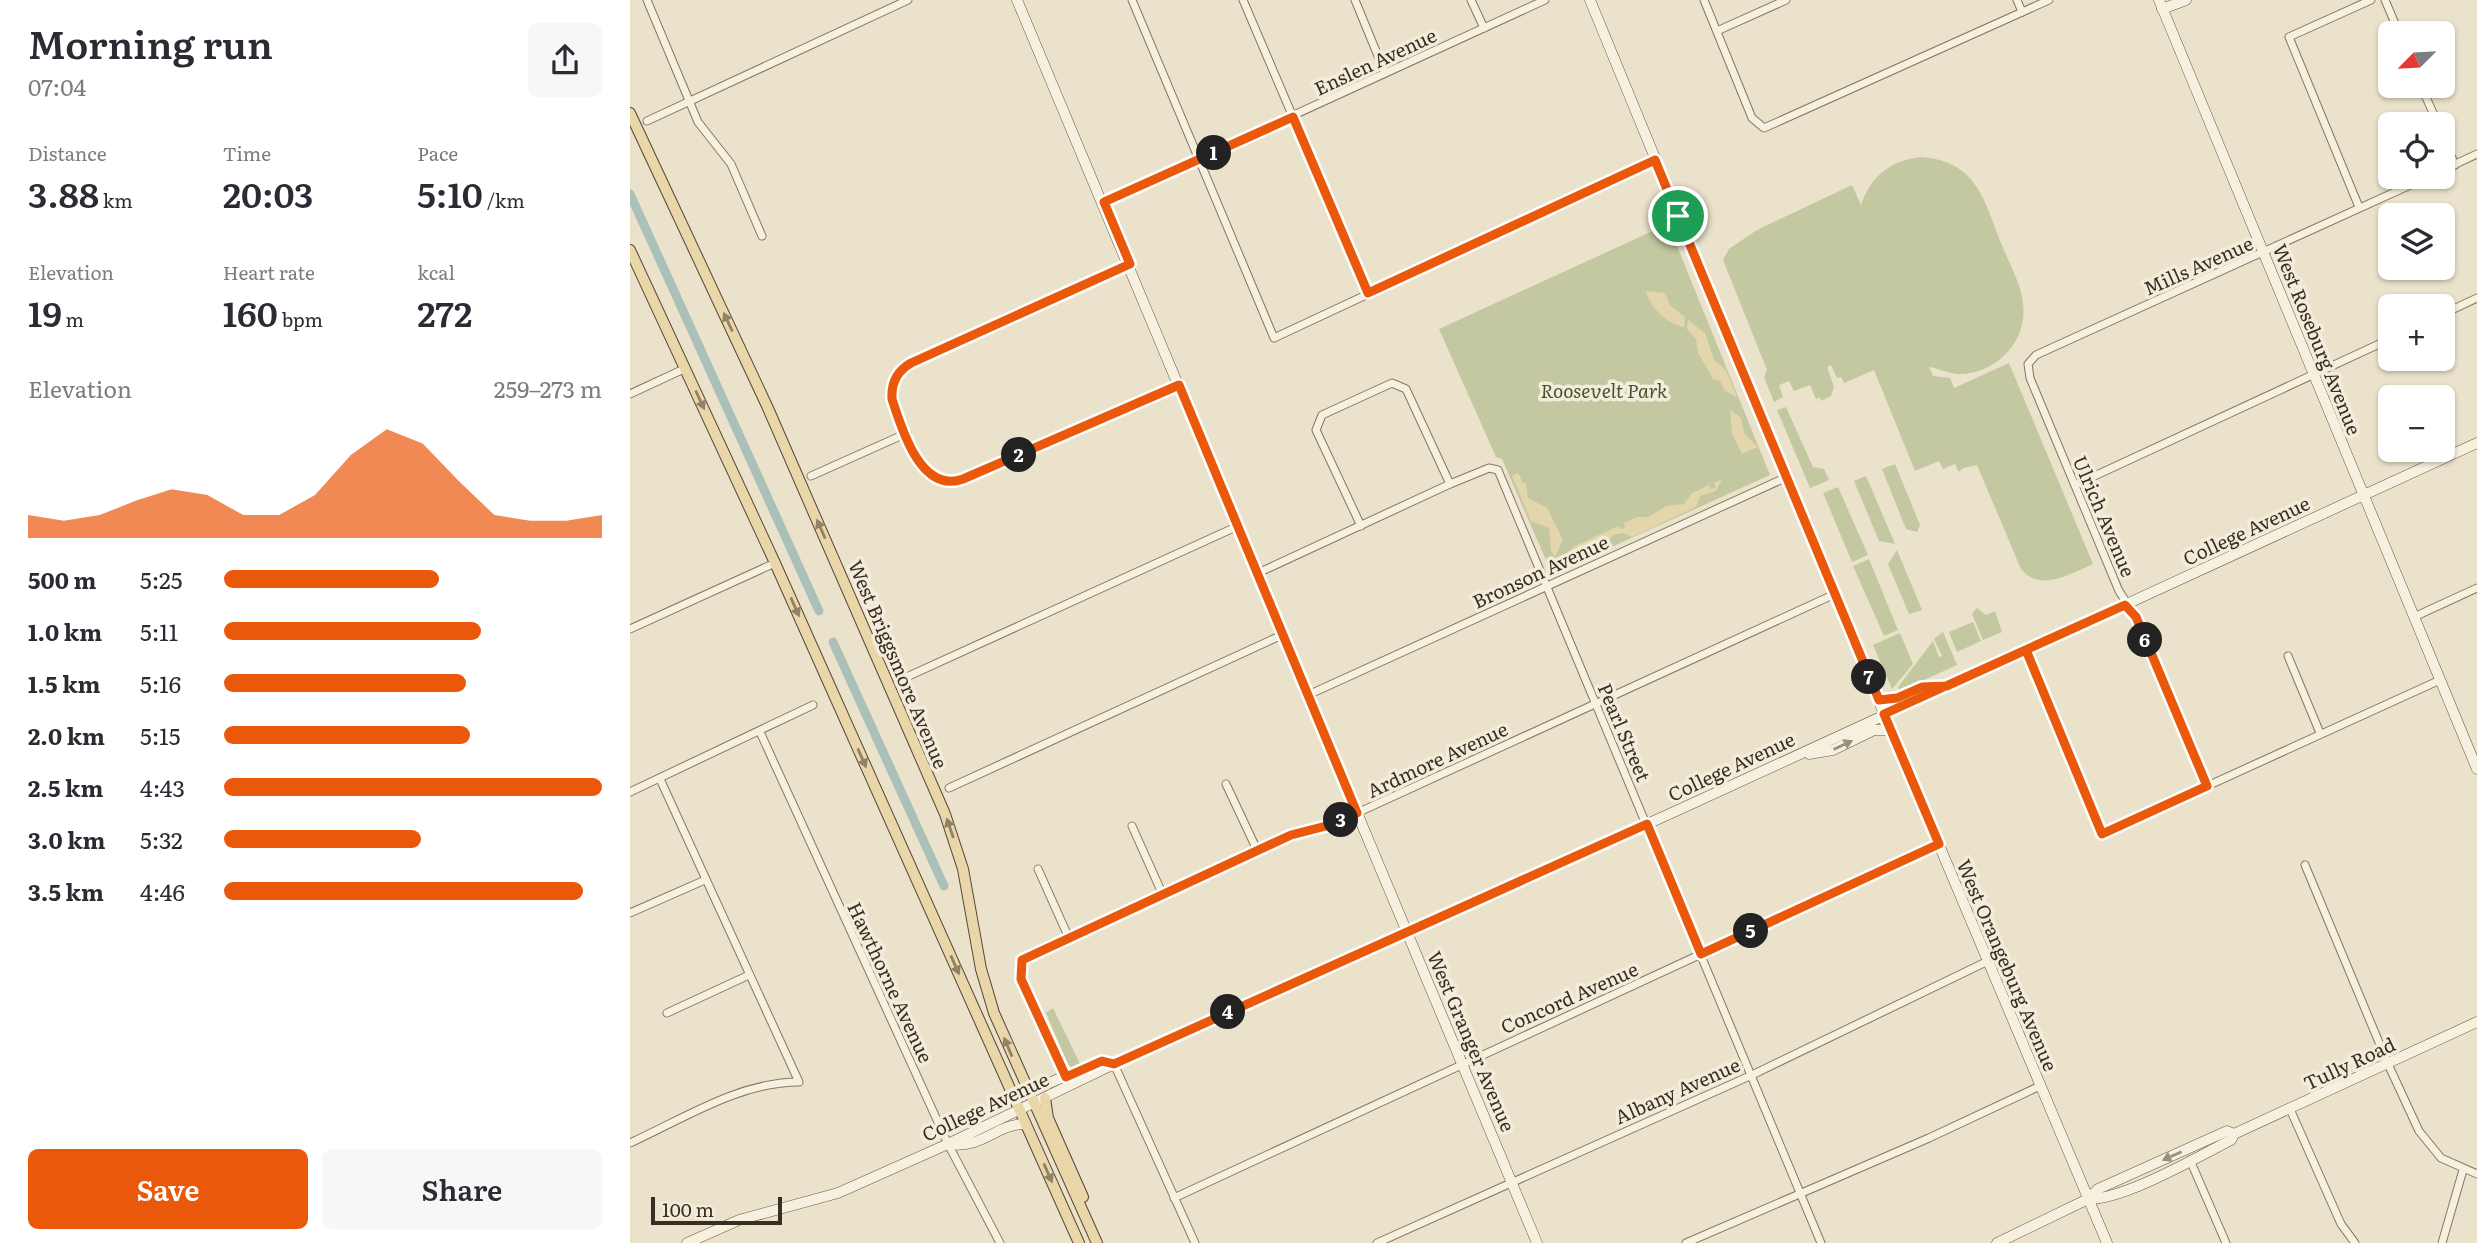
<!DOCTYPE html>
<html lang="en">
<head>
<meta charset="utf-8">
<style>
  body { margin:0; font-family:Literata,serif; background:#f7f7f7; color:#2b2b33; height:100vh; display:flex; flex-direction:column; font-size:26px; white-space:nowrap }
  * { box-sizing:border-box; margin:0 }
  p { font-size:23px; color:#7c7c81 }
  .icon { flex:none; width:38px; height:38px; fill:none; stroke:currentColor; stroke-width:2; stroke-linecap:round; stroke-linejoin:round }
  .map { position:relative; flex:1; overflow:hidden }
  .panel { display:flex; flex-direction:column; background:#fff; width:630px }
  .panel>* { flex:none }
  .needle { width:46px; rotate:246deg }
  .buttons { position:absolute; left:1748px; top:21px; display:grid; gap:14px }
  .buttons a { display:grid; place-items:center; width:77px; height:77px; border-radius:10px; background:#fff; box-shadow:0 2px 5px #0004; font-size:35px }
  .scale { position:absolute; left:21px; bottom:18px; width:131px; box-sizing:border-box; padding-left:7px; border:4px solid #392e23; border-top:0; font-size:19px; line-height:24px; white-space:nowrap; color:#392e23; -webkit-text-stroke:5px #f3ecdb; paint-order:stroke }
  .pin { position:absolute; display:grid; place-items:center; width:60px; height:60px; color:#fff; margin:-30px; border:4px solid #fff; border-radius:50%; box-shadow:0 2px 7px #0007 }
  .km { position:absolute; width:35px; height:35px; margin:-18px; border-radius:50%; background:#222; color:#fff; font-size:19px; line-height:35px; text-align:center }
  .round { display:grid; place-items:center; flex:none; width:74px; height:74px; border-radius:10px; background:#f7f7f7 }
  .headline { display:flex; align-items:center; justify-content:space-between; height:119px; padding:0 28px }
  h1 { font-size:38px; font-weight:600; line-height:52px }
  .figures { display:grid; grid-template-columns:repeat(3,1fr); gap:10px; height:119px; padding:7px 28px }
  .figures div { display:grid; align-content:center }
  .figures b { font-size:35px; font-weight:600 }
  .figures small { font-size:19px; font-weight:400 }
  .figures p { font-size:19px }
  .chart { height:196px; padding:14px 28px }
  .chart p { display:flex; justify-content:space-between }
  .chart svg { width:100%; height:126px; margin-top:7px; fill:#ea580c; opacity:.7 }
  .cta { display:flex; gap:14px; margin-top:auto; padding:14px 28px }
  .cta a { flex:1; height:80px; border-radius:10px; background:#ea580c; color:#fff; font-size:28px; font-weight:600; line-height:80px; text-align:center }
  .cta a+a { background:#f7f7f7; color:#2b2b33 }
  ul { padding:0 28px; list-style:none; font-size:23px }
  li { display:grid; grid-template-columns:112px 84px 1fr; align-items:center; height:52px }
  li i { height:18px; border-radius:9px; background:#ea580c }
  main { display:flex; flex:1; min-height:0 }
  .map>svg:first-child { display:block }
  .green { fill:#c3c8a0 }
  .sand { fill:#e3d6ad }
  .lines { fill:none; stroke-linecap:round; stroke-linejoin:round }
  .canal { stroke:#acc0ba; stroke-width:9 }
  .street-casing { stroke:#867661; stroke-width:9 }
  .secondary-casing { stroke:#685744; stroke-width:11 }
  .primary-casing { stroke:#554435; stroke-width:12 }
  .street { stroke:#f6f0df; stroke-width:7 }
  .secondary { stroke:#f6f0df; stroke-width:10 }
  .primary { stroke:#e9d6a9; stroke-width:10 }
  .oneway { fill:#918266 }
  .oneway2 { fill:#988f81 }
  .route-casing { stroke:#fff; stroke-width:14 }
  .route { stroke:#ea580c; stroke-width:9 }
  .labels { text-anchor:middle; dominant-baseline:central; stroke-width:7; stroke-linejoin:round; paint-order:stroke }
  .street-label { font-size:19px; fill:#392e23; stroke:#f3ecdb }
  .park-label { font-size:19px; font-style:italic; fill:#48532c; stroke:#f3ecdb }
</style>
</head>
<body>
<main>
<section class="panel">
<div class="headline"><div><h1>Morning run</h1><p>07:04</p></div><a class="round"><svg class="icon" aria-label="share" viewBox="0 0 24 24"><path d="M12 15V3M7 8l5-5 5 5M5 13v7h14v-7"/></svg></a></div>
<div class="figures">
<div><p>Distance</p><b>3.88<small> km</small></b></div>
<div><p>Time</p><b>20:03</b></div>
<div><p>Pace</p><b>5:10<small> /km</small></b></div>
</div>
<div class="figures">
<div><p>Elevation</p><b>19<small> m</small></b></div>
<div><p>Heart rate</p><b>160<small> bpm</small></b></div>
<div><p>kcal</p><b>272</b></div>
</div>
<div class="chart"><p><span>Elevation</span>259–273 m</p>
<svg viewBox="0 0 160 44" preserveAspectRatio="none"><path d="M0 44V36L10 38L20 36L30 31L40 27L50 29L60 36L70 36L80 29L90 15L100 6L110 11L120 24L130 36L140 38L150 38L160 36V44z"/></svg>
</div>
<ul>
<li><b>500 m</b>5:25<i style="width:57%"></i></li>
<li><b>1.0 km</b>5:11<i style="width:68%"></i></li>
<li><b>1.5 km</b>5:16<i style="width:64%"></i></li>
<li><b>2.0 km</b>5:15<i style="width:65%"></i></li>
<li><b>2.5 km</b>4:43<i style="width:100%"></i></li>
<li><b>3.0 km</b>5:32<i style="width:52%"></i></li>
<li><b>3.5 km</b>4:46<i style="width:95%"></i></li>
</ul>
<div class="cta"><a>Save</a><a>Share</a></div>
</section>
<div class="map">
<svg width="1847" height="1243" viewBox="0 0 1847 1243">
  <rect width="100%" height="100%" fill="#ebe2cc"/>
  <g class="green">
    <path d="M1290,157C1308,158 1325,163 1338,176C1355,194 1362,221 1371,243C1379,263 1391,283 1393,304C1398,341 1366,374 1329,374C1319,374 1308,368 1299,367L1303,376L1320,378L1324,388L1379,363L1463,564C1438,575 1410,592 1391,569L1347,465L1333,468L1329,472L1325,464L1313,469L1309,461L1285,471L1244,370L1214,383L1211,377L1207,378L1201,365L1197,367L1204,387L1201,396L1191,401L1190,397L1186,399L1180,385L1164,391L1159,381L1149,385L1153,397L1144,402L1134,377L1137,370L1093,260L1099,249L1127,230L1222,185L1231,205C1241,176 1260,161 1290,157Z"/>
    <path d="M1038,224L1140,475L922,574L872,459L866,457L809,329Z"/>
    <path d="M1156,407L1183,467L1194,469L1199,480L1180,488L1147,410Z"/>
    <path d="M1265,464L1290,525L1287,532L1276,529L1252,469Z"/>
    <path d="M1236,476L1265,544L1249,541L1224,481Z"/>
    <path d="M1208,487L1238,555L1222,562L1193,493Z"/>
    <path d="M1267,550L1292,610L1279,614L1258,564Z"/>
    <path d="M1239,559L1268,630L1254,636L1223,566Z"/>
    <path d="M1347,608L1356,615L1365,611L1372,632L1353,640L1342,614Z"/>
    <path d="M1343,622L1351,641L1327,652L1319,632Z"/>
    <path d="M1313,632L1327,665L1270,691L1268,687L1303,641L1309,657L1312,656L1304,639Z"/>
    <path d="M1270,633L1283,664L1262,689L1243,645Z"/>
    <path d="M423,1008L451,1066L444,1070L438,1064L416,1013Z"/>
  </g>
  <g class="sand">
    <path d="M1016,291L1035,293L1040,305L1055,317L1054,327C1036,323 1021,309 1016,291Z"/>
    <path d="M1058,320L1075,333L1084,360L1096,370L1107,397L1095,391L1090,381L1083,379L1068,353L1066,339L1057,329Z"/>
    <path d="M1100,410L1111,418L1114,433L1128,447L1112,454L1102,433Z"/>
    <path d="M888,473L893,483H896L898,498L917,508L933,540L925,557L921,551L919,528L901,521L882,476Z"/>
    <path d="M1092,479L1086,491L1070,496L1066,507L1002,537C990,529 978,534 976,549L965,553L955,551L941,562L931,561L943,547L988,526L991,529L995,528L994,523L1007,517H1019L1036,506L1054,504L1062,493L1079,485L1081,489L1086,487L1084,483Z"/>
  </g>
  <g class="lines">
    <g class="canal">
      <path d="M0,194L189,611"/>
      <path d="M203,642L314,886"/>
    </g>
    <defs>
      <g id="street">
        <path d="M17,0L68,122L101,164L132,236"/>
        <path d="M502,0L644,338L1025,160"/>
        <path d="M613,0L738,293"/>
        <path d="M725,0L755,73"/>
        <path d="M841,0L854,28"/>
        <path d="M1074,0L1122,118L1134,128L1419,0"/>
        <path d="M1387,0L1392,12"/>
        <path d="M1755,0L1769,33"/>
        <path d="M1087,31L1156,0"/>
        <path d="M1791,86L1808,124"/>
        <path d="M17,121L278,0"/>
        <path d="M1813,137L1825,165"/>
        <path d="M1813,170L1847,154"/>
        <path d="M474,202L915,0"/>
        <path d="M1729,207L1659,37L1741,0"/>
        <path d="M500,264L281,363L264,381C259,399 282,459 297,473C307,483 320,484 333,479L549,385"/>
        <path d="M1813,314L1847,298"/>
        <path d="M0,394L56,368"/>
        <path d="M181,476L277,433"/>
        <path d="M1445,485L1760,339"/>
        <path d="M731,526L686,430L692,415L762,383L776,389L820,484"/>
        <path d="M628,573L820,484L859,468L868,470L1191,1243"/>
        <path d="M1784,617L1847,588"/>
        <path d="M0,629L145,563"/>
        <path d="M1396,650L1472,834L1810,680"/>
        <path d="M1658,656L1690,733"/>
        <path d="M270,680L608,526"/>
        <path d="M678,695L1157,477"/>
        <path d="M130,732L318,1144L370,1243"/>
        <path d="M596,784L627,850"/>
        <path d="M1577,786L1506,617L1489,591L1400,378L1398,364L1406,355L1798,177"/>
        <path d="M319,788L652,635"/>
        <path d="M0,792L183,705"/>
        <path d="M502,826L532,893"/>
        <path d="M1675,865L1758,1064L1789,1131L1811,1158L1847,1174"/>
        <path d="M408,869L438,936"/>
        <path d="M0,913L75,880"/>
        <path d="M37,1013L119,975"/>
        <path d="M484,1064L565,1243"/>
        <path d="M436,1078L391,979L390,964L398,955L661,835L700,825L727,813L1205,594"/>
        <path d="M1660,1109L1711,1224L1725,1243"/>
        <path d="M0,1143C53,1119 109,1082 169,1082L30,779"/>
        <path d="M1560,1160L1596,1243"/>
        <path d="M544,1198L1309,844"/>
        <path d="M747,1243L1122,1075L1358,961"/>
        <path d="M1056,1243L1299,1138L1410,1086"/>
        <path d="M1812,1243L1833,1170"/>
      </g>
      <g id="secondary">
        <path d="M387,0L907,1243"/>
        <path d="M960,0L1266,743L1477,1243"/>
        <path d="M1529,0L1847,769"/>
        <path d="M1532,9L1556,0"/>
        <path d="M1249,700C1269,702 1288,688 1309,686"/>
        <path d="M1179,754L1203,750L1244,730H1261"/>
        <path d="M397,1090C424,1086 459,1058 483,1064"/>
        <path d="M319,1144C353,1149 366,1124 395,1124"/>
        <path d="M1458,1199C1494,1200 1567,1157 1601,1140L1604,1134L1847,1022"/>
        <path d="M57,1243L109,1220L208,1193L318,1144L484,1064L1046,811L1847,443"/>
        <path d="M1367,1243L1458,1199L1468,1189L1597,1131L1604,1134"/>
      </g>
      <g id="primary">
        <path d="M0,113L137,406L315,814L333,869L351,969L364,1013L467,1243"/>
        <path d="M0,250L145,563L449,1243"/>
        <path d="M415,1098L418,1118L453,1197"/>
      </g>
    </defs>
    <use href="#street" class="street-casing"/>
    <use href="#secondary" class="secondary-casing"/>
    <use href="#primary" class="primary-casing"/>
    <use href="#street" class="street"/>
    <use href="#secondary" class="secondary"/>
    <use href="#primary" class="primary"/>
  </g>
  <defs><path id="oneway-solid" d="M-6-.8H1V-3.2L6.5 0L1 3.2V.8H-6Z" transform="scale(1.75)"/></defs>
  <g class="oneway">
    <use href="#oneway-solid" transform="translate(98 322) rotate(-115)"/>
    <use href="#oneway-solid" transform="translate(70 400) rotate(65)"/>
    <use href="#oneway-solid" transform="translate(191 529) rotate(-114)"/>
    <use href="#oneway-solid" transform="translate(165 607) rotate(66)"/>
    <use href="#oneway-solid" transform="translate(232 758) rotate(66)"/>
    <use href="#oneway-solid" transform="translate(320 828) rotate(-109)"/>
    <use href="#oneway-solid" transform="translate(325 965) rotate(66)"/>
    <use href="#oneway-solid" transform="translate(378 1047) rotate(-113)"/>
    <use href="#oneway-solid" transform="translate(418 1173) rotate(66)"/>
  </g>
  <g class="oneway2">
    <use href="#oneway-solid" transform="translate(1213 745) rotate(-25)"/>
    <use href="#oneway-solid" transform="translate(1542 1156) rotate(156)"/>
  </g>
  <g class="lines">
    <defs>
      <path id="route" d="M1048,216L1025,160L738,293L663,117L474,202L500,264L281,363C267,371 261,383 262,399C272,430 291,494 333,479L549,385L727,813L700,825L661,835L392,960L391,979L436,1077L472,1061L484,1064L1017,824L1071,954L1309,844L1254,714L1495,605L1506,617L1577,786L1472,834L1396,650L1317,686L1292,687L1267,698L1249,700L1048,216"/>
    </defs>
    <use href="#route" class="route-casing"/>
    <use href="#route" class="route"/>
  </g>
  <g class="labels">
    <g class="street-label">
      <text transform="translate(745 61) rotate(-25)">Enslen Avenue</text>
      <text transform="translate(1568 265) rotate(-24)">Mills Avenue</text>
      <text transform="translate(1688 339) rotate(68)">West Roseburg Avenue</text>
      <text transform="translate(1475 516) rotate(67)">Ulrich Avenue</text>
      <text transform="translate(1616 530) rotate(-25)">College Avenue</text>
      <text transform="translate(910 571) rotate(-25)">Bronson Avenue</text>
      <text transform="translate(269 664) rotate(67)">West Briggsmore Avenue</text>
      <text transform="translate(995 732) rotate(67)">Pearl Street</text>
      <text transform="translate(807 759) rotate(-25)">Ardmore Avenue</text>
      <text transform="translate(1101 766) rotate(-25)">College Avenue</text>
      <text transform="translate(1378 965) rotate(67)">West Orangeburg Avenue</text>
      <text transform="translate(261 982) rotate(65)">Hawthorne Avenue</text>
      <text transform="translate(939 997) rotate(-24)">Concord Avenue</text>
      <text transform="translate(842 1041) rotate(67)">West Granger Avenue</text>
      <text transform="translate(1719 1063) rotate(-25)">Tully Road</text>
      <text transform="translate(1047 1090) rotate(-24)">Albany Avenue</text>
      <text transform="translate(355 1106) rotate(-25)">College Avenue</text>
    </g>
    <g class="park-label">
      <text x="974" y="390">Roosevelt Park</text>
    </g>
  </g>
</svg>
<div class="buttons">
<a><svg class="needle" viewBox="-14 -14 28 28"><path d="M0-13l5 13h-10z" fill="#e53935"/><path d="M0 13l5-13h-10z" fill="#7c7c81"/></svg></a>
<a><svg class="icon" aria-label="locate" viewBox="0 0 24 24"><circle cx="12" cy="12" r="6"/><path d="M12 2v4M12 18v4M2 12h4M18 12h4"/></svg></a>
<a><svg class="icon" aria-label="layers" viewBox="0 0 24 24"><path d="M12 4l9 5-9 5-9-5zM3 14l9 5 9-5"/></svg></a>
<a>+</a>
<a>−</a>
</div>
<div class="scale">100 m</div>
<div class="pin" style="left:1048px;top:216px;background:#1e9e55"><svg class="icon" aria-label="arrive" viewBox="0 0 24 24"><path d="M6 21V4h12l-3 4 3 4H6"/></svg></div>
<b class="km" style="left:584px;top:153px">1</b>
<b class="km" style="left:389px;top:455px">2</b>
<b class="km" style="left:711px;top:820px">3</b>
<b class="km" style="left:598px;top:1012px">4</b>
<b class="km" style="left:1121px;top:931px">5</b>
<b class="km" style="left:1515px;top:640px">6</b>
<b class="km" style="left:1239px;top:677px">7</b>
</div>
</main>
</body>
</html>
